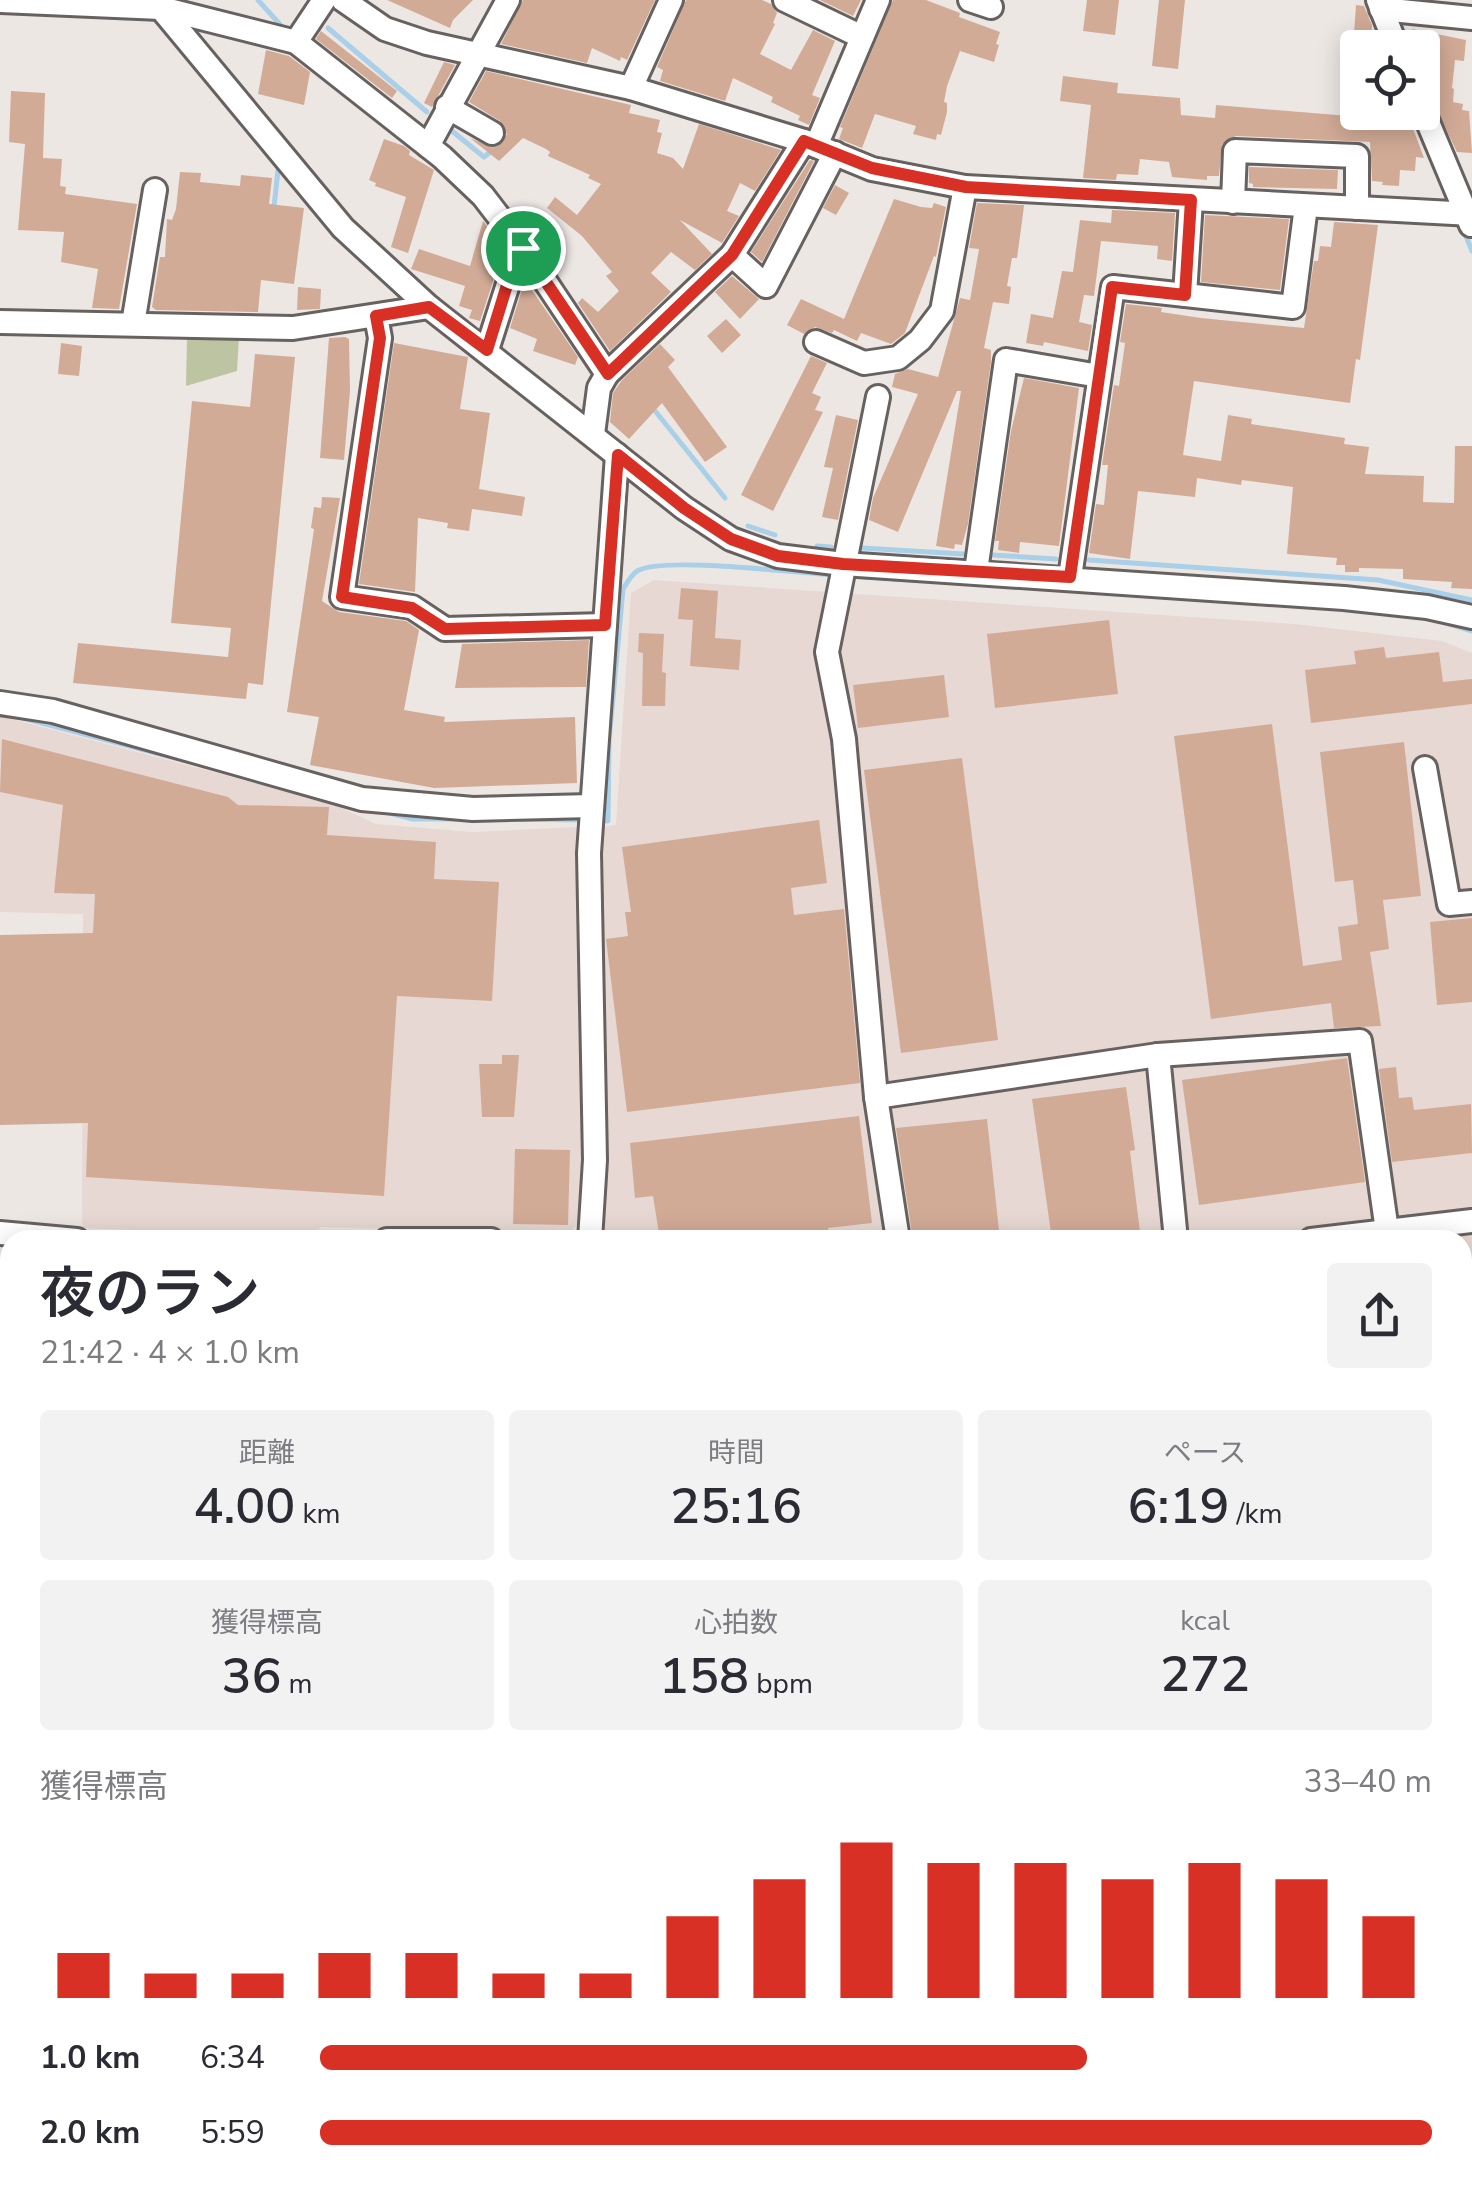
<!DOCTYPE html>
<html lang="ja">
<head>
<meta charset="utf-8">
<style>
  body { margin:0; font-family:"Nunito Sans","Noto Sans JP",sans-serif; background:#f2f2f3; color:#2b2b33; height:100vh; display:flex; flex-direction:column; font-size:38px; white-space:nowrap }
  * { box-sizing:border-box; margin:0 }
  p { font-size:32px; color:#7c7c81 }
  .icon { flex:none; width:55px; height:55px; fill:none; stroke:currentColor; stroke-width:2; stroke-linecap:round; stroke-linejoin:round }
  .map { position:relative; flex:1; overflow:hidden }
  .details { position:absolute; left:0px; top:1230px; width:1472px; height:962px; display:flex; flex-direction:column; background:#fff; border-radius:30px 30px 0 0; box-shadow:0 5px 25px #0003 }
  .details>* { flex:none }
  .tools { position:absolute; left:1340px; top:30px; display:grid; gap:20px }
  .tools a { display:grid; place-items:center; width:100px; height:100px; border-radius:10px; background:#fff; box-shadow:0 5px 25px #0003; font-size:50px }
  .pin { position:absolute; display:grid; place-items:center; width:85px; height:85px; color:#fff; margin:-42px; border:5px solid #fff; border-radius:50%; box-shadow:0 2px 10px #0007 }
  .round { display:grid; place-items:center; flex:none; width:105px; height:105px; border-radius:10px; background:#f2f2f3 }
  .summary { display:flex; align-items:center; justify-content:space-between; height:170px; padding:0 40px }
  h1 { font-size:55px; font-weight:600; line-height:75px }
  .figures { display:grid; grid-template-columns:repeat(3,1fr); gap:15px; height:170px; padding:10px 40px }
  .figures div { display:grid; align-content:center; border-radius:10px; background:#f2f2f3; text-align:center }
  .figures b { font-size:50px; font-weight:600 }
  .figures small { font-size:28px; font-weight:400 }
  .figures p { font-size:28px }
  .chart { height:280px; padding:20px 40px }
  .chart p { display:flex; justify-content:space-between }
  .chart svg { width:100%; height:180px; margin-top:10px; stroke:#d93025; stroke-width:6 }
  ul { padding:0 40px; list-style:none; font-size:32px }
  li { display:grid; grid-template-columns:160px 120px 1fr; align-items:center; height:75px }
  li i { height:25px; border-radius:12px; background:#d93025 }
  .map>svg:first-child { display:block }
  .built { fill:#e7d8d3 }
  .green { fill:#bdc4a2 }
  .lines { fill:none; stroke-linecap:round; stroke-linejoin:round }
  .stream { stroke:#a9cfe9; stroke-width:5 }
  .building { fill:#d2ab97 }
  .minor-casing { stroke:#676260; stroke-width:28 }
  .minor { stroke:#fff; stroke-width:22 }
  .route-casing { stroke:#fff; stroke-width:20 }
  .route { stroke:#d93025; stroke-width:12 }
</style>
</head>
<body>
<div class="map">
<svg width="1472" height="2191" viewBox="0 0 1472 2191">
  <rect width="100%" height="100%" fill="#ede7e4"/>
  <g class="built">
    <path d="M654,580L1294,624L1442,641L1472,653V2191H732L728,2183L1462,2182V1240H597L605,1049L599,921L602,827L616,825L631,593Z"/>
    <path d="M0,716L331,803L376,824L472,832L578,827L584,1153L579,1221L570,1233L321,1227L310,1237L82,1228L83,914L0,912Z"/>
    <path d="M225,2183L226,2182L602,2183L593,2191H226Z"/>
  </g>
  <path class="green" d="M187,336L239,337L237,371L186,386Z"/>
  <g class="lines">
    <g class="stream">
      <path d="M258,0L285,30"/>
      <path d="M328,28L427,112"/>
      <path d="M452,131L484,157L504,141"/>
      <path d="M274,207L278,170"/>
      <path d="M1464,231L1472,251"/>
      <path d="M652,407L725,498"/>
      <path d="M748,526L775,535"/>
      <path d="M817,546L831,547"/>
      <path d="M862,548L963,554"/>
      <path d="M993,555L1056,559"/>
      <path d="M1089,560L1378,580L1472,600"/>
      <path d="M849,576L913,580"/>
      <path d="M1153,596L1257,603"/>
      <path d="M1446,623L1472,631"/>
      <path d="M15,716L183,760"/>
      <path d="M382,811L413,819H460"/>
      <path d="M511,819L585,820"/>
      <path d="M596,821H608L609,741L623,589C627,583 631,575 637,571C662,556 797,573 833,575"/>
      <path d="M7,1529H10"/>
    </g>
  </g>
  <g class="building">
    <path d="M387,0H473L453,20L450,28Z"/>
    <path d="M523,0H655L627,60L621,57L620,61L592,48L587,63L501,44Z"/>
    <path d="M686,0H762L771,4L777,13L773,23L775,24L760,54L791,70L813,30L835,41L812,95L820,98L809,125L798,120L800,116L771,102L773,97L733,78L725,101L660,81L663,70L657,67Z"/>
    <path d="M820,0H861L853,16Z"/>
    <path d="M893,0H926L960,13L959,17L1000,32L996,44L999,45L994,62L960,51L947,86L944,102L947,103V112L941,135L937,134L936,140L913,134L916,126L875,114L862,148L839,139L843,128L840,127Z"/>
    <path d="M1087,0H1119L1115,35L1083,31Z"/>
    <path d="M1159,0H1185L1178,69L1152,66Z"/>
    <path d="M1356,5L1364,6L1372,25L1370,48H1353Z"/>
    <path d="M1412,29L1466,40L1464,61L1455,60L1452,88L1454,89L1453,102L1463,104L1462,110L1469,111L1472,153L1457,152L1430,96L1433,72L1423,71L1422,48L1411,43Z"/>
    <path d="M321,31L397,91L392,98L316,39Z"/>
    <path d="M266,50L289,56L310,72L304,105L258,94Z"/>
    <path d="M444,62L455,65L432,107L424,103Z"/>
    <path d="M486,71L631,105L629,113L660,120L657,132L662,133L657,153L673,158L683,169L699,124L781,150L755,191L740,183L727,211L739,216L722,243L680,220L712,254L695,270L671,252L651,273L671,292L610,351L578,303L582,298L598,312L619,291L606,276L612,272L582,236L547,208L555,197L577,215L601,184L588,178L590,175L548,156L550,152L546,149L523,138L499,161L470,138L493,148L500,145L507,134L500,121L469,102Z"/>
    <path d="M1063,76L1118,83L1117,93L1180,98L1181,115L1215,118L1216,105L1373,118L1374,112L1408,115L1424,158L1416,157L1415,171L1400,170L1399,186L1382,185L1383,182L1372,181L1370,142L1236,136L1222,144L1219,176H1207V180L1172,177L1169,162L1140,159L1138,175L1117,174L1116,180L1083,178L1091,105L1060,101Z"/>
    <path d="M11,91L45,93L43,158L62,159L60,186L66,187L65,194L137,204L119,309L92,308L98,269L61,262L64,232L18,230L25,144L9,142Z"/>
    <path d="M384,139L404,146L410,151L409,155L434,170L408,253L391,247L406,197L375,186L376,183L369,180Z"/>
    <path d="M810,160L814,161L762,262L751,252Z"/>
    <path d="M1249,167L1338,170L1337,189L1253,187V184L1249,183Z"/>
    <path d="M180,172L201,173L200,182L240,186L241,175L272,178L269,204L304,208L294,284L261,280L258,312L156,310L152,307L160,257H165L167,219L172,220L176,209Z"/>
    <path d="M835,185L849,193L836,215L823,208Z"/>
    <path d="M894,199L921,207L932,208L934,203L946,207L936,257L934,256L905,333L891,344L861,333L857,341L834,330L832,333L815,327L804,334L787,325L801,299L844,319Z"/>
    <path d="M977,203L1024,205L1023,214L1017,258H1012L1007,286L1011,287L1009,304L993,302L984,348L991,350V362L968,524L962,545L955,544L954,549L936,546L961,391H957L898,532L869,520L873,498L918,394L892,387L895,374L908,369L938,377L960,298L970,300L979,249L969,248Z"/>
    <path d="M1112,210L1175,213L1172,261L1157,259L1158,246L1101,241L1094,296L1084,295L1079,322L1092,325L1088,351L1044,342L1043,346L1026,343L1031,314L1053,318L1062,271L1073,272L1080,220L1111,223Z"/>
    <path d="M1205,215L1289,219L1280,290L1201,282Z"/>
    <path d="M483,221L504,248L480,321L469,318L472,310L459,306L465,286L411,269L419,249L470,266Z"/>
    <path d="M1334,222L1378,225L1360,360L1356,359L1350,403L1194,381L1183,455L1221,461L1228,415L1252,419L1251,424L1345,438L1344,444L1369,447L1365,474L1424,476L1423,502L1454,503L1455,446H1472V589L1451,588L1452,582L1403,579V569L1359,568V572H1345V565H1336L1337,558L1287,554L1293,487L1242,480L1241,485L1197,478L1195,497L1138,491L1130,559L1089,553L1096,504L1104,505L1108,465H1102L1114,385L1119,386L1125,343L1120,342L1126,304L1162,308L1161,312L1201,318L1304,328L1314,261H1318L1320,246L1331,247Z"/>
    <path d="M732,276L759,299L740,319L715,292Z"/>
    <path d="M525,280L578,357L575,365L533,351L537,339L510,328Z"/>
    <path d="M298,287L321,289L320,309L297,310Z"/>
    <path d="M726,319L741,335L722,353L707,336Z"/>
    <path d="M345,337L349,339L350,391L344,460L320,458L329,338Z"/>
    <path d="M61,343L82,346L79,376L58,374Z"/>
    <path d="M394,343L468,357L460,409L490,413L479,489L525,497L522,516L472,509L469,531L447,528L448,523L418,518L415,592L359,584Z"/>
    <path d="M660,344L675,360L668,367L727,447L705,462L662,403L629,439L610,422L613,393L622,380Z"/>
    <path d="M255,354L295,357L263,685L248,683L246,699L73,683L78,643L228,657L231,628L171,623L192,401L250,407Z"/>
    <path d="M811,356L827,363L812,393L821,397L815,410L823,412L773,511L741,495Z"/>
    <path d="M1024,378L1079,388L1059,546L1020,542L1019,553L998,550L999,541H995L1011,431Z"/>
    <path d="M836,415L858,420L838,520L822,517L833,468L824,467Z"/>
    <path d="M322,497L340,498L322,601L339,612L406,621L419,630L404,710L445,717L444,722L575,717L577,783L434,788L310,765L319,717L287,712L314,529L311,528L314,507L321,508Z"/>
    <path d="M681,588L718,591L715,638L741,640L739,670L690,666L693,620L678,619Z"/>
    <path d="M1109,620L1118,694L995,708L987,634Z"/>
    <path d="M639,633L664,634L662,672L666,673L665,706H642L643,653L638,652Z"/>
    <path d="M589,640L586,687L455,688L462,644Z"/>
    <path d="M1384,647L1386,658L1439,652L1443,682L1472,679V704L1311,723L1305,670L1356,664L1354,651Z"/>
    <path d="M944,675L949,717L858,728L853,685Z"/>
    <path d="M1272,724L1303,966L1342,960L1338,927L1358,924L1353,880L1335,882L1320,752L1404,742L1421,896L1383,900L1389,949L1370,952L1381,1026L1334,1028L1331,1003L1211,1019L1174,736Z"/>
    <path d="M2,739L228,797L238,805L329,807L327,835L436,842L434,879L499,882L492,1001L397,996L384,1196L86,1177L88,1123L0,1125V935L93,933L95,894L54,893L63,805L0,792Z"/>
    <path d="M962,758L998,1040L901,1053L864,770Z"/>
    <path d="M819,820L827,883L791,888L794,915L844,909L860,1083L627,1112L606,939L628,936L625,912H631L622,847Z"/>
    <path d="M1472,918V1002L1437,1005L1430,922Z"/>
    <path d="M502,1055H519L514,1117H482L479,1064H502Z"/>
    <path d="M1347,1058L1365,1182L1199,1205L1182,1080Z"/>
    <path d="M1396,1067L1399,1098L1412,1097L1414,1110L1471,1104L1472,1153L1392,1162L1379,1069Z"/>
    <path d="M1126,1087L1135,1150L1130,1151L1141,1240H1052L1032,1099Z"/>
    <path d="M859,1116L872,1223L828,1228L829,1240H660L653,1196L635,1198L630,1143Z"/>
    <path d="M987,1119L1000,1240H913L896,1128Z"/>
    <path d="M515,1149L570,1150L568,1225L513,1224Z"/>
  </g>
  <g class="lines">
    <defs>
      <g id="minor">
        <path d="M154,0L343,228L429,307L684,508L731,539L778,556L843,564L1344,598L1427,607L1472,617"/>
        <path d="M343,0L385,29L427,43L631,88L804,141L872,169L965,187L1472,214"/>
        <path d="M785,0L862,37"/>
        <path d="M970,0L991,7"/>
        <path d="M1378,0L1397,48"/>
        <path d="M0,1L161,8L296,42L442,157L483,196L523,248L607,374L599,388L593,434"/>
        <path d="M1381,9L1472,18"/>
        <path d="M296,42L324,0"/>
        <path d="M631,88L671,0"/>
        <path d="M447,107L492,133"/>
        <path d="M1422,108L1471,225"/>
        <path d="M428,146L508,0"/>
        <path d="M816,146L878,0"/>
        <path d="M1233,202L1235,151L1357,156V208"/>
        <path d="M732,255L766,286L835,153"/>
        <path d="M1185,295L1191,200"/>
        <path d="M376,316L380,338L342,597L412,607L445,629L605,625"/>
        <path d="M0,322L293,328L429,307"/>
        <path d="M133,324L155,190"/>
        <path d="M816,342L864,363L898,358L920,340L942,311L965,187"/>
        <path d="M487,350L517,256L523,248"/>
        <path d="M607,374L732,255L804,141"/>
        <path d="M878,397L827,652L844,739L876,1097L898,1240"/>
        <path d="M976,571L1006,360L1099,376"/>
        <path d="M1070,577L1113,287L1293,307L1306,206"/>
        <path d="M0,703L53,711L362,799L473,809L592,806"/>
        <path d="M1425,768L1449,904L1472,902"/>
        <path d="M1158,1055L1176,1240"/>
        <path d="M876,1097L1158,1055L1360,1041L1387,1231"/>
        <path d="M0,1233L77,1240"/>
        <path d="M387,1240H491"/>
        <path d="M590,1240L595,1160L589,853L617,455"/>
        <path d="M1311,1240L1472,1221"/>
        <path d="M1462,1783L1472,1782"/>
        <path d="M1462,1822L1472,1827"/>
        <path d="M1462,1893L1472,1936"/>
        <path d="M719,2182L722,2191"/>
        <path d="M811,2182L815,2191"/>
        <path d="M1235,2191L1290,2182"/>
      </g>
    </defs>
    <use href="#minor" class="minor-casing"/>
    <use href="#minor" class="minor"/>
  </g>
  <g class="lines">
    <defs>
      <path id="route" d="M804,141L872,168L966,187L1191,200L1185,295L1112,287L1070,577L843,564L778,556L731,539L684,508L618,455L605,625L445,629L412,608L342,597L380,338L376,316L429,307L487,350L516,256L523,248L608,374L732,255Z"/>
    </defs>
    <use href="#route" class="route-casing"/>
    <use href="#route" class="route"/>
  </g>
</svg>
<div class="tools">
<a><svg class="icon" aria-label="locate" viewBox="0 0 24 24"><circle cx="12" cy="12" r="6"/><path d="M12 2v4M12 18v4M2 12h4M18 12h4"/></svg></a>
</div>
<div class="pin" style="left:523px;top:248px;background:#1e9e55"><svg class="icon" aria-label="arrive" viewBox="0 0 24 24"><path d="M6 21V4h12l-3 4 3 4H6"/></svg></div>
<section class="details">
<div class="summary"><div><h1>夜のラン</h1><p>21:42 · 4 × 1.0 km</p></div><a class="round"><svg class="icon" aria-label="share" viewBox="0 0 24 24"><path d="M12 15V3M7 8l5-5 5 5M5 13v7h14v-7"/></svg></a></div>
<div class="figures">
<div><p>距離</p><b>4.00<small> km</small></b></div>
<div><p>時間</p><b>25:16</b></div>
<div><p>ペース</p><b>6:19<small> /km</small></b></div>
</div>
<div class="figures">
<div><p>獲得標高</p><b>36<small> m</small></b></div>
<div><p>心拍数</p><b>158<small> bpm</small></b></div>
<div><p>kcal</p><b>272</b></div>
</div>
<div class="chart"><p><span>獲得標高</span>33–40 m</p>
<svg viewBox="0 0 160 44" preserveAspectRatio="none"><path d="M5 44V33M15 44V38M25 44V38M35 44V33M45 44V33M55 44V38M65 44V38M75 44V24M85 44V15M95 44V6M105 44V11M115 44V11M125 44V15M135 44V11M145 44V15M155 44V24"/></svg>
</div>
<ul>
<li><b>1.0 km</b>6:34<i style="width:69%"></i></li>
<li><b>2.0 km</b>5:59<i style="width:100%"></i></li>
</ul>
</section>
</div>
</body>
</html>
